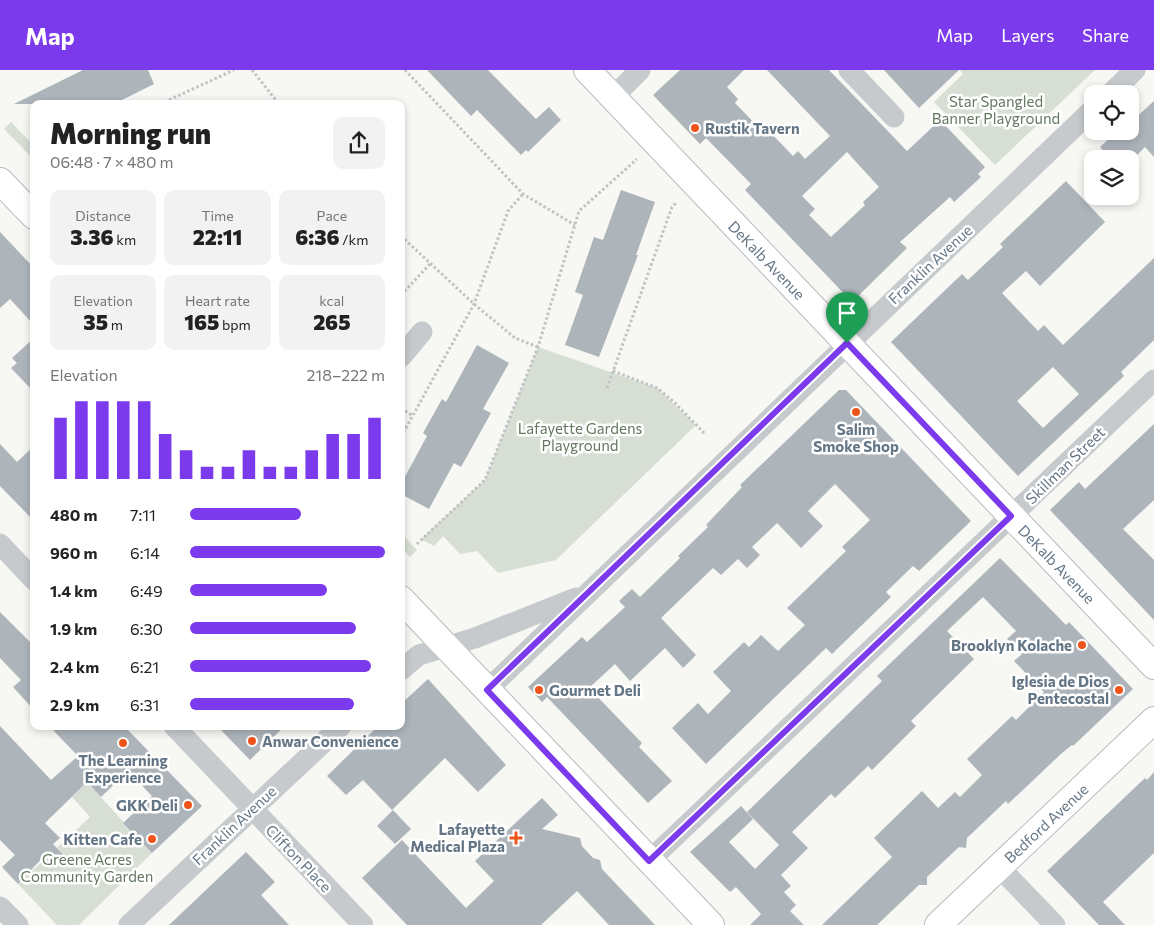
<!DOCTYPE html>
<html lang="en">
<head>
<meta charset="utf-8">
<style>
  body { margin:0; font-family:Commissioner,sans-serif; background:#f2f2f2; color:#222; height:100vh; display:flex; flex-direction:column; font-size:19px; white-space:nowrap }
  * { box-sizing:border-box; margin:0 }
  p { font-size:16px; color:#767676 }
  .icon { flex:none; width:28px; height:28px; fill:none; stroke:currentColor; stroke-width:2; stroke-linecap:round; stroke-linejoin:round }
  .map { position:relative; flex:1; overflow:hidden }
  .sheet { position:absolute; left:30px; top:30px; width:375px; height:630px; display:flex; flex-direction:column; background:#fff; border-radius:10px; box-shadow:0 2px 8px #0003 }
  .sheet>* { flex:none }
  .controls { position:absolute; left:1084px; top:15px; display:grid; gap:10px }
  .controls a { display:grid; place-items:center; width:55px; height:55px; border-radius:10px; background:#fff; box-shadow:0 2px 8px #0003; font-size:25px }
  .pin { position:absolute; display:grid; place-items:center; width:42px; height:42px; color:#fff; margin:-51px -21px; border-radius:50% 50% 50% 0; rotate:-45deg; box-shadow:0 0 5px #0007 }
  .pin .icon { rotate:45deg }
  .round { display:grid; place-items:center; flex:none; width:52px; height:52px; border-radius:10px; background:#f2f2f2 }
  .headline { display:flex; align-items:center; justify-content:space-between; height:85px; padding:0 20px }
  h1 { font-size:28px; font-weight:800; line-height:38px }
  .metrics { display:grid; grid-template-columns:repeat(3,1fr); gap:8px; height:85px; padding:5px 20px }
  .metrics div { display:grid; align-content:center; border-radius:10px; background:#f2f2f2; text-align:center }
  .metrics b { font-size:21px; font-weight:800 }
  .metrics small { font-size:14px; font-weight:400 }
  .metrics p { font-size:14px }
  .chart { height:140px; padding:10px 20px }
  .chart p { display:flex; justify-content:space-between }
  .chart svg { width:100%; height:90px; margin-top:5px; stroke:#7c3aed; stroke-width:6 }
  ul { padding:0 20px; list-style:none; font-size:16px }
  li { display:grid; grid-template-columns:80px 60px 1fr; align-items:center; height:38px }
  li i { height:12px; border-radius:6px; background:#7c3aed }
  header { display:flex; align-items:center; gap:30px; box-sizing:border-box; height:70px; padding:0 25px; background:#7c3aed; color:#fff }
  header strong { font-size:24px }
  nav { display:flex; gap:28px; margin-inline-start:auto; font-size:18px }
  .map>svg:first-child { display:block }
  .green { fill:#d7dfd4 }
  .building { fill:#adb5bb; fill-rule:evenodd }
  .lines { fill:none; stroke-linecap:round; stroke-linejoin:round }
  .major-casing { stroke:#b7bbbf; stroke-width:28 }
  .path { stroke:#c0c2c4; stroke-width:3; stroke-dasharray:2.5 2.5; stroke-linecap:butt }
  .minor { stroke:#c6cacd; stroke-width:21 }
  .major { stroke:#fff; stroke-width:26 }
  .route-casing { stroke:#fff; stroke-width:10 }
  .route { stroke:#7c3aed; stroke-width:6 }
  .poi-dot { fill:#ef541b; stroke:#fff; stroke-width:2 }
  .labels { text-anchor:middle; dominant-baseline:central; stroke-width:5; stroke-linejoin:round; paint-order:stroke }
  .park-label { font-size:15px; fill:#63785f; stroke:#fff }
  .poi-label { font-size:15px; font-weight:bold; fill:#647686; stroke:#fff; text-anchor:end }
  .street-label { font-size:15px; fill:#647686; stroke:#fff }
</style>
</head>
<body>
<header>
<strong>Map</strong>
<nav><a>Map</a><a>Layers</a><a>Share</a></nav>
</header>
<div class="map">
<svg width="1154" height="855" viewBox="0 0 1154 855">
  <rect width="100%" height="100%" fill="#f7f7f3"/>
  <g class="green">
    <path d="M960,0H1095L995,95L934,32L963,4Z"/>
    <path d="M11,52L34,76V90L4,59Z"/>
    <path d="M538,277L657,318L696,355L556,490L498,503L477,481L460,484L443,466L434,476L421,469L485,410Z"/>
    <path d="M401,463L417,480L410,487L401,477Z"/>
    <path d="M87,712L152,783L79,855H57L18,814L90,747L72,727Z"/>
  </g>
  <g class="building">
    <path d="M83,0H148L154,14L114,34H14Z"/>
    <path d="M427,0H488L536,49L549,37L561,50L528,82L526,80L521,85L477,40L471,46Z"/>
    <path d="M680,0H744L727,17L738,29L735,33L763,62L767,59L793,86L798,81L805,89L830,66L767,0H829L907,81L940,50L985,97L978,104L981,107L954,132L950,127L900,172L907,178L852,232L745,120L751,114L706,68L700,74L653,25ZM847,82L879,117L863,132L865,135L831,167L809,145L815,139L802,126Z"/>
    <path d="M884,0H959L919,38Z"/>
    <path d="M1154,31V87L1145,77L1133,89H1111L1100,77L1115,63L1117,65L1121,61H1130V53Z"/>
    <path d="M1066,111L1105,152L1040,216L1026,201L1002,223L1038,261L1044,255L1063,275L1154,188V270L1121,302L1124,306L1018,406L891,272L962,204L968,210L1003,177L1000,174ZM1053,297L1079,324L1043,358L1017,331Z"/>
    <path d="M621,120L655,132L636,185H638L599,287L565,275L583,225L575,222L594,167L603,170Z"/>
    <path d="M0,162L34,198V255L10,229L0,238Z"/>
    <path d="M34,268V322L11,298L17,293L12,288Z"/>
    <path d="M477,275L509,293L483,339L491,343L461,397L454,393L429,439L401,424V414L427,366L423,363L442,329L446,332Z"/>
    <path d="M839,320H846L971,451L919,501L913,496L886,522L891,527L832,584L826,578L706,694L672,658L698,633L708,644L731,621L713,602L744,572L749,577L761,565L778,581L805,555L787,538L846,481L842,477L870,450L835,414L808,441L823,456L801,478L777,453L752,477L760,485L747,498L738,489L721,505L713,498L661,548L696,585L683,598L665,578L630,611L615,594L589,618L642,673L639,677L672,711L648,733L547,627L542,632L528,617L582,567L587,572L625,537L619,531L632,519L640,527L680,488L678,486L708,457L706,455L742,417L740,415Z"/>
    <path d="M1154,354V430L1123,459L1154,490V550L1050,440L1079,412L1085,419Z"/>
    <path d="M0,374L17,392L34,376V451L0,416Z"/>
    <path d="M1000,488L1066,555L1069,552L1133,619L1073,676L1072,675L1062,683L1008,734L1006,731L967,768L966,778L959,777L927,807V815H919L877,855H822L892,787L874,768L922,721L938,738L955,722L960,727L982,705L967,689L1012,646L1016,650L1044,622L1014,591L1022,584L1007,569L1016,561L983,527L947,561L974,589L911,651L916,656L872,700L868,696L835,728L831,724L792,762L808,778L781,805L791,816L784,822L796,835L790,841L804,855H750L761,844L736,817L730,822L690,782L741,736L753,749L729,772L755,799L779,775L747,742L882,611L877,606Z"/>
    <path d="M0,542L34,576V640L13,617L21,610L0,588Z"/>
    <path d="M428,609L506,695L478,722L445,688L392,740L363,710L346,725L327,706L378,656H401V634Z"/>
    <path d="M0,656L51,710L78,686L49,656H124L202,736L152,783L123,753L152,726L128,701L101,727L87,712L45,753L60,768L53,774L65,787L46,784L18,814L2,797L15,785L0,770Z"/>
    <path d="M217,656H285L250,690Z"/>
    <path d="M1154,702V783L1103,832L1125,855H1099L1047,801L1145,708L1147,710Z"/>
    <path d="M542,728L558,745L542,759L580,768L582,776L593,788L600,790L602,799L655,855H609L577,821L541,855H407L362,808L402,770L466,838L494,811L475,791Z"/>
    <path d="M393,740L411,759L395,774L377,756Z"/>
    <path d="M246,782L275,812L261,825L289,855H169Z"/>
  </g>
  <g class="lines">
    <defs>
      <g id="major">
        <path d="M587,0L1154,596"/>
        <path d="M0,111L34,146"/>
        <path d="M401,529L711,855"/>
        <path d="M938,855L1154,650"/>
      </g>
    </defs>
    <use href="#major" class="major-casing"/>
    <g class="path">
      <path d="M252,0L279,34"/>
      <path d="M405,0L523,124L575,155"/>
      <path d="M160,34L234,0"/>
      <path d="M32,102L34,100"/>
      <path d="M401,166L474,234L515,268L538,277"/>
      <path d="M401,225L430,194"/>
      <path d="M613,301L657,318L673,331L705,364"/>
      <path d="M607,318L672,137L677,132"/>
      <path d="M401,338L413,346"/>
      <path d="M401,367L474,234L508,141L523,124"/>
      <path d="M417,474L485,410L538,277L579,141L637,89"/>
    </g>
    <g class="minor">
      <path d="M849,0L894,47"/>
      <path d="M1110,24L1135,0"/>
      <path d="M613,27L640,0"/>
      <path d="M401,287L422,262"/>
      <path d="M0,474L34,510"/>
      <path d="M401,600L419,585L475,568L576,528"/>
      <path d="M487,620L1092,40"/>
      <path d="M174,656L363,855"/>
      <path d="M649,791L1154,310"/>
      <path d="M999,797L1055,855"/>
      <path d="M0,837L18,855"/>
      <path d="M129,855L341,656"/>
    </g>
    <use href="#major" class="major"/>
  </g>
  <g class="lines">
    <defs>
      <path id="route" d="M847,273L1011,446L649,791L487,620Z"/>
    </defs>
    <use href="#route" class="route-casing"/>
    <use href="#route" class="route"/>
  </g>
  <g class="poi-dot">
    <circle cx="695" cy="58" r="5"/>
    <circle cx="856" cy="342" r="5"/>
    <circle cx="1082" cy="575" r="5"/>
    <circle cx="539" cy="620" r="5"/>
    <circle cx="1119" cy="620" r="5"/>
    <circle cx="252" cy="671" r="5"/>
    <circle cx="123" cy="673" r="5"/>
    <circle cx="188" cy="735" r="5"/>
    <path d="M513.5 760.5h5v5h5v5h-5v5h-5v-5h-5v-5h5z"/>
    <circle cx="152" cy="769" r="5"/>
  </g>
  <g class="labels">
    <g class="park-label">
      <text x="996" y="31">Star Spangled<tspan x="996" dy="17">Banner Playground</tspan></text>
      <text x="580" y="358">Lafayette Gardens<tspan x="580" dy="17">Playground</tspan></text>
      <text x="87" y="789">Greene Acres<tspan x="87" dy="17">Community Garden</tspan></text>
    </g>
    <g class="poi-label">
      <text x="705" y="58" text-anchor="start">Rustik Tavern</text>
      <text x="856" y="359" text-anchor="middle">Salim<tspan x="856" dy="17">Smoke Shop</tspan></text>
      <text x="1072" y="575">Brooklyn Kolache</text>
      <text x="1109" y="611">Iglesia de Dios<tspan x="1109" dy="17">Pentecostal</tspan></text>
      <text x="549" y="620" text-anchor="start">Gourmet Deli</text>
      <text x="262" y="671" text-anchor="start">Anwar Convenience</text>
      <text x="123" y="690" text-anchor="middle">The Learning<tspan x="123" dy="17">Experience</tspan></text>
      <text x="178" y="735">GKK Deli</text>
      <text x="505" y="759">Lafayette<tspan x="505" dy="17">Medical Plaza</tspan></text>
      <text x="142" y="769">Kitten Cafe</text>
    </g>
    <g class="street-label">
      <text transform="translate(767 190) rotate(46)">DeKalb Avenue</text>
      <text transform="translate(930 194) rotate(-43)">Franklin Avenue</text>
      <text transform="translate(1065 395) rotate(-44)">Skillman Street</text>
      <text transform="translate(1057 494) rotate(46)">DeKalb Avenue</text>
      <text transform="translate(1046 753) rotate(-43)">Bedford Avenue</text>
      <text transform="translate(234 755) rotate(-43)">Franklin Avenue</text>
      <text transform="translate(299 788) rotate(46)">Clifton Place</text>
    </g>
  </g>
</svg>
<div class="controls">
<a><svg class="icon" aria-label="locate" viewBox="0 0 24 24"><circle cx="12" cy="12" r="6"/><path d="M12 2v4M12 18v4M2 12h4M18 12h4"/></svg></a>
<a><svg class="icon" aria-label="layers" viewBox="0 0 24 24"><path d="M12 4l9 5-9 5-9-5zM3 14l9 5 9-5"/></svg></a>
</div>
<div class="pin" style="left:847px;top:273px;background:#1e9e55"><svg class="icon" aria-label="arrive" viewBox="0 0 24 24"><path d="M6 21V4h12l-3 4 3 4H6"/></svg></div>
<section class="sheet">
<div class="headline"><div><h1>Morning run</h1><p>06:48 · 7 × 480 m</p></div><a class="round"><svg class="icon" aria-label="share" viewBox="0 0 24 24"><path d="M12 15V3M7 8l5-5 5 5M5 13v7h14v-7"/></svg></a></div>
<div class="metrics">
<div><p>Distance</p><b>3.36<small> km</small></b></div>
<div><p>Time</p><b>22:11</b></div>
<div><p>Pace</p><b>6:36<small> /km</small></b></div>
</div>
<div class="metrics">
<div><p>Elevation</p><b>35<small> m</small></b></div>
<div><p>Heart rate</p><b>165<small> bpm</small></b></div>
<div><p>kcal</p><b>265</b></div>
</div>
<div class="chart"><p><span>Elevation</span>218–222 m</p>
<svg viewBox="0 0 160 44" preserveAspectRatio="none"><path d="M5 44V14M15 44V6M25 44V6M35 44V6M45 44V6M55 44V22M65 44V30M75 44V38M85 44V38M95 44V30M105 44V38M115 44V38M125 44V30M135 44V22M145 44V22M155 44V14"/></svg>
</div>
<ul>
<li><b>480 m</b>7:11<i style="width:57%"></i></li>
<li><b>960 m</b>6:14<i style="width:100%"></i></li>
<li><b>1.4 km</b>6:49<i style="width:70%"></i></li>
<li><b>1.9 km</b>6:30<i style="width:85%"></i></li>
<li><b>2.4 km</b>6:21<i style="width:93%"></i></li>
<li><b>2.9 km</b>6:31<i style="width:84%"></i></li>
</ul>
</section>
</div>
</body>
</html>
